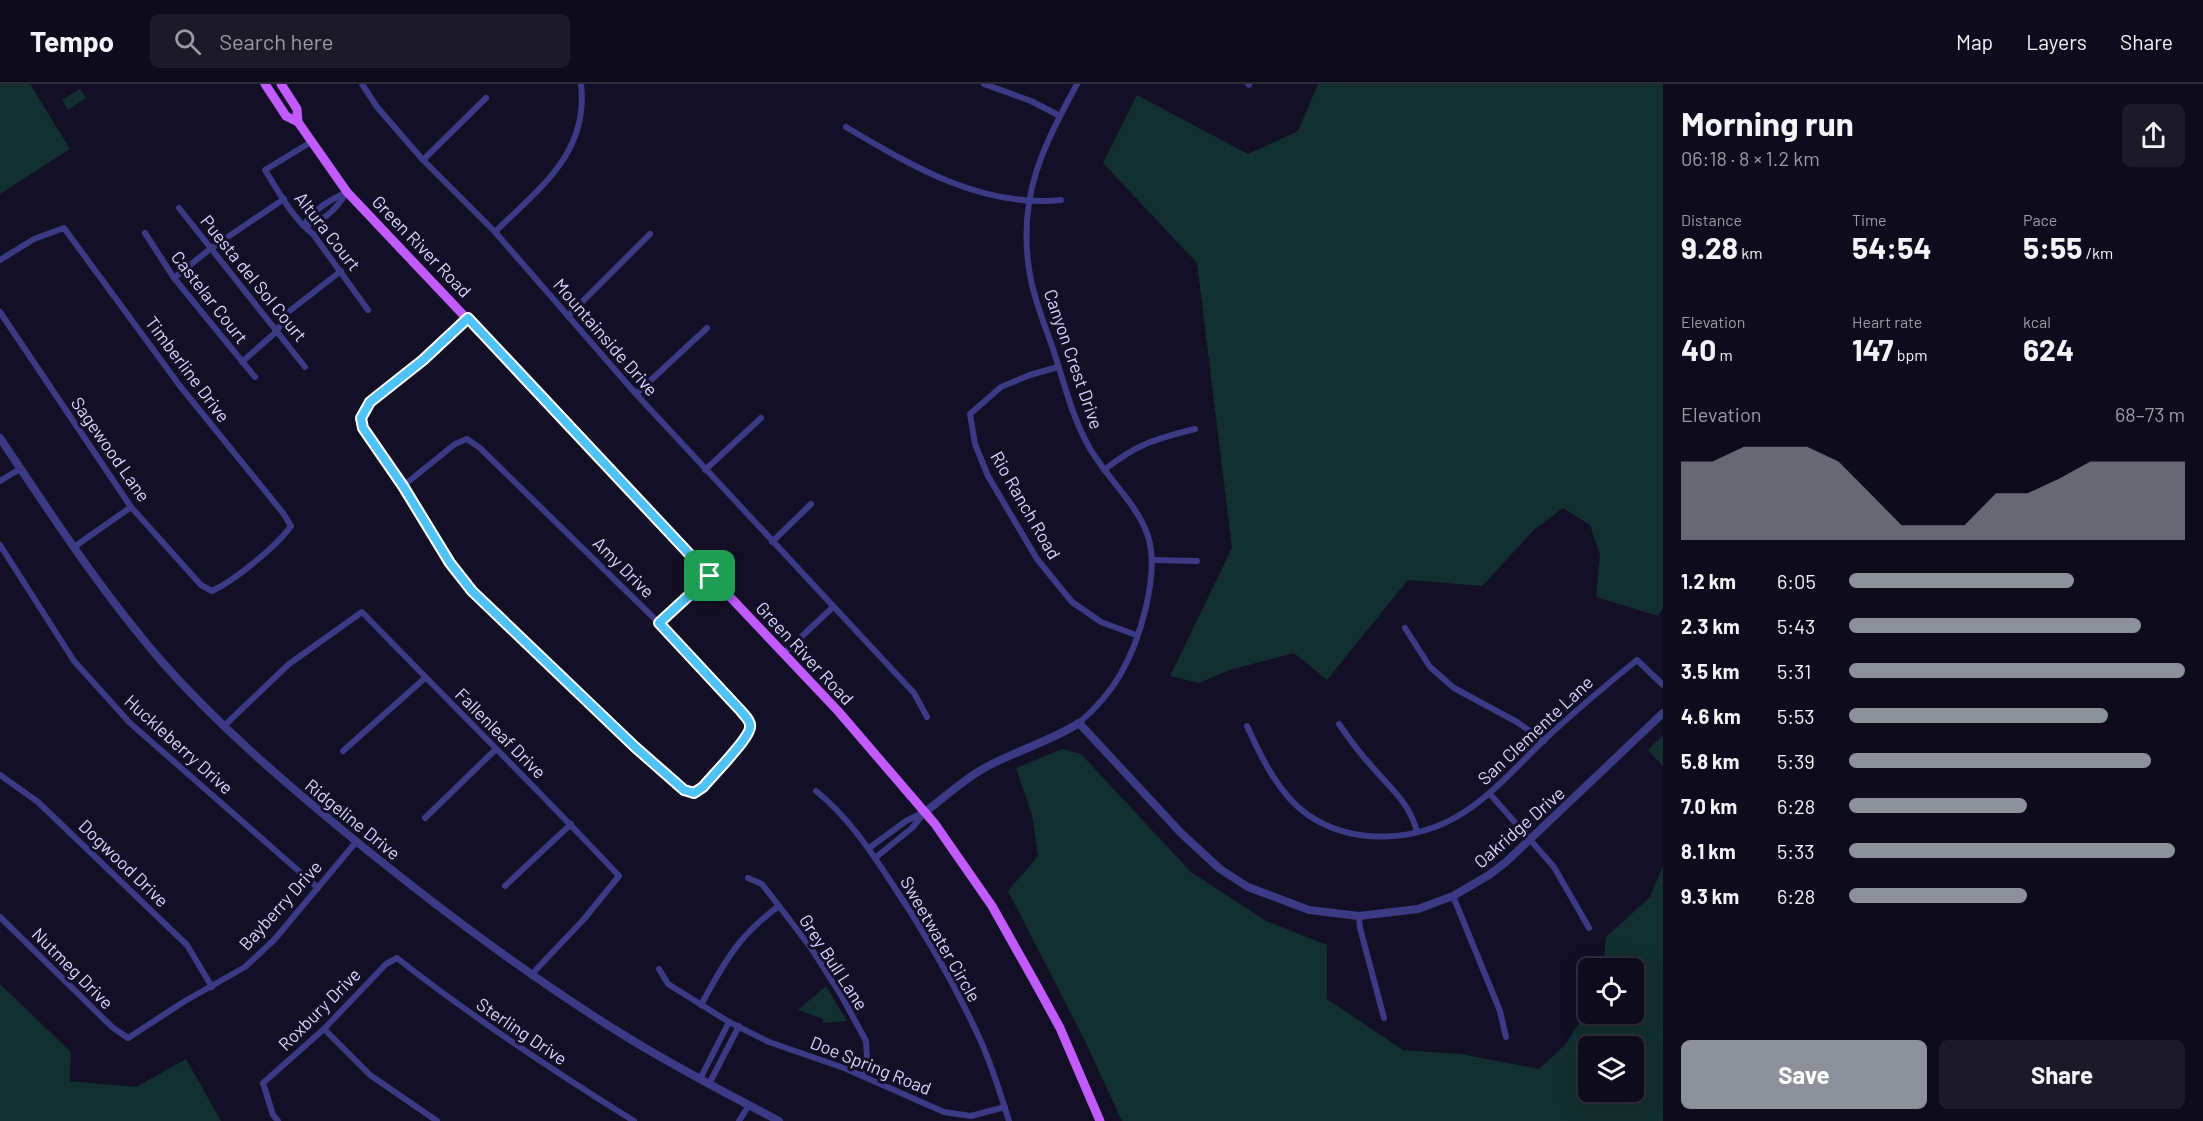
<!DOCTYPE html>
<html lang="en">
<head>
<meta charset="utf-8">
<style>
  body { margin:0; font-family:Barlow,sans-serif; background:#1c1929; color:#f1f3f6; height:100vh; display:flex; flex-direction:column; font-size:22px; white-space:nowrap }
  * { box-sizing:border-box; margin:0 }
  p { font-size:20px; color:#9b9ba3 }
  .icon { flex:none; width:33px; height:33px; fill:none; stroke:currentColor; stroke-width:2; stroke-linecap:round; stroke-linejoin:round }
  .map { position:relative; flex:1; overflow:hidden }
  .sheet { display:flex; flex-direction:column; background:#0e0b1c; width:540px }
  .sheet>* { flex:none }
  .buttons { position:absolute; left:1578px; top:874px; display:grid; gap:12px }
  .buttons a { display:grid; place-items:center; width:66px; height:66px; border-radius:9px; background:#0e0b1c; box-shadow:0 6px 24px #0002,0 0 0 2px #2e2b3b; font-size:30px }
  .pin { position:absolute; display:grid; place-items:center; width:51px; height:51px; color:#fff; margin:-26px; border-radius:12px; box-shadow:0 3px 9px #0006 }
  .round { display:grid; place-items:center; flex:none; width:63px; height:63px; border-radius:9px; background:#1c1929 }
  .summary { display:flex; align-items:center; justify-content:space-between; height:102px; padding:0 18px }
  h1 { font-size:33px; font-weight:700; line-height:45px }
  .stats { display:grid; grid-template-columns:repeat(3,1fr); gap:9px; height:102px; padding:6px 18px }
  .stats div { display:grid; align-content:center }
  .stats b { font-size:30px; font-weight:700 }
  .stats small { font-size:16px; font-weight:400 }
  .stats p { font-size:16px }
  .chart { height:168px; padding:12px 18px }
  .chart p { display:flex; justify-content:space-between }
  .chart svg { width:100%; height:108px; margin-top:6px; fill:#8c9099; opacity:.7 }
  .primary-button { display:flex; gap:12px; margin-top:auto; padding:12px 18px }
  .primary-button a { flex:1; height:69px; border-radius:9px; background:#8c9099; color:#fff; font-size:24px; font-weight:700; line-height:69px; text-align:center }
  .primary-button a+a { background:#1c1929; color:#f1f3f6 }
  ul { padding:0 18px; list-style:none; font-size:20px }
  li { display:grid; grid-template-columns:96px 72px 1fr; align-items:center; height:45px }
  li i { height:15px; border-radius:8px; background:#8c9099 }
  header { display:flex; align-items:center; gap:36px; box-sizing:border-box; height:84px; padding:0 30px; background:#0e0b1c; border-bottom:2px solid #2e2b3b }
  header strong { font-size:28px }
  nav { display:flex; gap:33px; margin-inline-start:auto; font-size:21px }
  .search { width:420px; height:54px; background:#1c1929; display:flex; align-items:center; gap:15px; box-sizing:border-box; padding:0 21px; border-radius:9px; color:#9b9ba3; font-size:22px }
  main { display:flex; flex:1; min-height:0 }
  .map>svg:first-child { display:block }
  .green { fill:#12302f; fill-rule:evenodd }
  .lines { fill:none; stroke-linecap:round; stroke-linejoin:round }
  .minor { stroke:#3d3a85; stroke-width:6 }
  .tertiary { stroke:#3d3a85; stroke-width:8 }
  .primary { stroke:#c25bff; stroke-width:9 }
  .route-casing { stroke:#fff; stroke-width:12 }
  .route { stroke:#4fc3f7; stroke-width:8 }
  .labels { text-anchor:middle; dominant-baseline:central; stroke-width:6; stroke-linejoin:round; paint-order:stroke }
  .street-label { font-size:18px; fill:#d9d4ff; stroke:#130f26 }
</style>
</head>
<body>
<header>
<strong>Tempo</strong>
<div class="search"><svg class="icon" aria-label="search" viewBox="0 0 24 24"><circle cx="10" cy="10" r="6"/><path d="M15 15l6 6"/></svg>Search here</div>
<nav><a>Map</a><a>Layers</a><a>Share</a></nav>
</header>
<main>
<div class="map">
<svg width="1663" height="1037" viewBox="0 0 1663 1037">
  <rect width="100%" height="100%" fill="#130f26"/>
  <g class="green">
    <path d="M0,0H30L70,65L0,110Z"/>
    <path d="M1318,0H1663V524L1658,532L1596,513L1600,471L1590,441L1563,424L1535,445L1482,502L1408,496L1327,596L1294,569L1230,586L1199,599L1170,592L1232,464L1197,179L1103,79L1137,11L1248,70L1298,47Z"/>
    <path d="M80,5L86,14L68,26L62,16Z"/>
    <path d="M1663,651V682L1648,666Z"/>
    <path d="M1062,665L1081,670L1191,788L1266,837L1327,861V915L1403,966L1461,970L1539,985L1566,960L1588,924V930H1634V885H1603L1606,853L1650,813L1663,782V1037H1122L1084,955L1008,807L1038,772L1032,731L1016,684ZM1588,963H1634V1008H1588Z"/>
    <path d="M0,900L71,968L70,997L136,1003L186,975L221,1037H0Z"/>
    <path d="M826,902L847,937L822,939L823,935L798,926Z"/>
  </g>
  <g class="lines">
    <g class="minor">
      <path d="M362,0L377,23L423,76L495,148L636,310L914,609L927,633"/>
      <path d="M984,0L1031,17L1060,32"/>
      <path d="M1077,0C1043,63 1018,111 1029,185C1033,213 1045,241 1054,268C1064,299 1072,332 1088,361C1105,393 1136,417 1148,452C1160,490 1140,557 1120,591C1109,610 1095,625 1079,639"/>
      <path d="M1248,0L1249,1"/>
      <path d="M846,43C912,82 981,124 1061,116"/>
      <path d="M311,58L265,86C279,108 292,134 313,150L368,226"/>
      <path d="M423,76L486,14"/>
      <path d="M179,124L305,283"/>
      <path d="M304,142C323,139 337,124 347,108"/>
      <path d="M304,142C312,126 330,116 347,108"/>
      <path d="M495,148C539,104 589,70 581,0"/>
      <path d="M145,149L174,194L255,293"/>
      <path d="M0,176L34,155L64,144L180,302L283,429L291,442C276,463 235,496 212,507L201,501L131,423L0,228"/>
      <path d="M174,194L210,165L284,115"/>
      <path d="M568,232L650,150"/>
      <path d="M242,278L277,247L287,229L341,187"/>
      <path d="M1058,283L1030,291L1001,303L970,330L975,360L988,392L1037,475L1072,518L1101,538L1136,551"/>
      <path d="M636,310L707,244"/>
      <path d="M705,386L761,334"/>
      <path d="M1104,386C1137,360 1155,355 1195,345"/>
      <path d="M0,397L20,385"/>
      <path d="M403,402L455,360L467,355L480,364L659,539L741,627C745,632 751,637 751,643C750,654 712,692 703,703L694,709L684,706L635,663L472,507L450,479L403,402L363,344L361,334L370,318L423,276L468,234"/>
      <path d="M772,458L811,420"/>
      <path d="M0,461L74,577L130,639L318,804"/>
      <path d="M74,463L131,423"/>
      <path d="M1152,476L1197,477"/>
      <path d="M659,539L710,492"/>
      <path d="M1405,544L1430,583L1454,604L1517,638L1544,657"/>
      <path d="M783,570L833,523"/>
      <path d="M1339,640C1348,653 1357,666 1368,678C1387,701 1410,718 1417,748"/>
      <path d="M224,642L289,580L362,528C447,616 535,702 619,792L584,835L531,891"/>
      <path d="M1247,642C1261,673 1279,711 1308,731C1354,762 1417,758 1463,729C1494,709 1518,681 1544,656C1574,628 1605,602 1637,576L1663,601"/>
      <path d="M343,667L425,594"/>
      <path d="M0,691L38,718L187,861L212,903"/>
      <path d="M816,707C846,731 868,763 889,795C922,844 953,897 978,951C991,978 1000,1008 1009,1037"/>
      <path d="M1490,710L1554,783L1589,844"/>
      <path d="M425,734L495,666"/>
      <path d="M869,764L906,737L922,729"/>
      <path d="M875,774L912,744L925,728"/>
      <path d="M748,794L762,800L779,822L811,864L841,911L866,957L867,974L862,992"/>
      <path d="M505,802L571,740"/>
      <path d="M1453,812L1500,927L1506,953"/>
      <path d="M1359,832L1360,844L1384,934"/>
      <path d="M0,833L112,943L128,954L185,917L245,883L274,856L356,758"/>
      <path d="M659,885L668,900L729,938L769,958L844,984L944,1028L971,1032L1005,1023"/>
      <path d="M701,921C725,877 738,852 779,822"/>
      <path d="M324,945L370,991L437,1037"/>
      <path d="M700,995L729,938"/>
      <path d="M709,1000L739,942"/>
      <path d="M278,1037L273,1031L263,999L324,945L386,880L397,874C473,934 552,986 634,1037"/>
      <path d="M739,1037L749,1021"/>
    </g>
    <g class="tertiary">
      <path d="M0,354C52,432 103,510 164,580C219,642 282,696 346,749C434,821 525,890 622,950C673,982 726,1009 779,1037"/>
      <path d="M925,728C947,711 969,691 994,679C1022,665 1052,656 1079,639L1181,749L1220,785L1248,803L1309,826L1359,832L1418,825L1453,812L1489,791L1506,778L1663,629"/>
    </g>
    <g class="primary">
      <path d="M265,0L286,32L298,38"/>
      <path d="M281,0L297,25L298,38L347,108L838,627L935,740L992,822L1037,902L1060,944L1100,1037"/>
    </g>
  </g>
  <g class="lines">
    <defs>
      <path id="route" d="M468,234L710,492L659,539L741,627C745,632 751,637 750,643C750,654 712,692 703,703L694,709L684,706L635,663L472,507L450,479L403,402L363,344L361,334L370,318L423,276Z"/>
    </defs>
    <use href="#route" class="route-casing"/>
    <use href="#route" class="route"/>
  </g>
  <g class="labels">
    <g class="street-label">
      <text transform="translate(328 147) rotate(52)">Altura Court</text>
      <text transform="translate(422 162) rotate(46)">Green River Road</text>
      <text transform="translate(254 194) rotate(51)">Puesta del Sol Court</text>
      <text transform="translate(210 213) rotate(52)">Castelar Court</text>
      <text transform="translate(606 253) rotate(49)">Mountainside Drive</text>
      <text transform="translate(1074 275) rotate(71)">Canyon Crest Drive</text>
      <text transform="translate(188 285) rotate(53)">Timberline Drive</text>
      <text transform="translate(111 365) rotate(55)">Sagewood Lane</text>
      <text transform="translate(1026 421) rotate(60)">Rio Ranch Road</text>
      <text transform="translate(624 483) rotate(45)">Amy Drive</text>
      <text transform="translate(805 569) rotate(47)">Green River Road</text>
      <text transform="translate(1535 646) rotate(-43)">San Clemente Lane</text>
      <text transform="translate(501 649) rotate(45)">Fallenleaf Drive</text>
      <text transform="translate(179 660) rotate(42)">Huckleberry Drive</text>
      <text transform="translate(353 735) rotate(39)">Ridgeline Drive</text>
      <text transform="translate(1519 743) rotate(-41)">Oakridge Drive</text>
      <text transform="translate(124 779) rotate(44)">Dogwood Drive</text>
      <text transform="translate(280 821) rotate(-48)">Bayberry Drive</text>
      <text transform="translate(941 855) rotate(60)">Sweetwater Circle</text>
      <text transform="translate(834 878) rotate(57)">Grey Bull Lane</text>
      <text transform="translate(73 884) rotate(45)">Nutmeg Drive</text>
      <text transform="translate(319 925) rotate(-45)">Roxbury Drive</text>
      <text transform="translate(522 947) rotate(34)">Sterling Drive</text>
      <text transform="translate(871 981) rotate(22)">Doe Spring Road</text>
    </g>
  </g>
</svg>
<div class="buttons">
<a><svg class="icon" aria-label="locate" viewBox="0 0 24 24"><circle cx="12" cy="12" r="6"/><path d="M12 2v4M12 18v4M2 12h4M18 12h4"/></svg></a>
<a><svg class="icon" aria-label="layers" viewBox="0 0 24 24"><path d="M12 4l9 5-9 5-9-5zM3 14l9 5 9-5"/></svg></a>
</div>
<div class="pin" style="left:710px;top:492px;background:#1e9e55"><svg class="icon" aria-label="arrive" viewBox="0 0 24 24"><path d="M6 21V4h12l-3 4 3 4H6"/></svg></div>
</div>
<section class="sheet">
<div class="summary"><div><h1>Morning run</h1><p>06:18 · 8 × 1.2 km</p></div><a class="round"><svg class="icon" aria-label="share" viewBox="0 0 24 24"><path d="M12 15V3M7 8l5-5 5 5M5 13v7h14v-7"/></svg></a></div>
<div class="stats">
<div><p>Distance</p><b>9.28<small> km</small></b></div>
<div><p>Time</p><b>54:54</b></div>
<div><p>Pace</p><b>5:55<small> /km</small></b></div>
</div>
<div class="stats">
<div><p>Elevation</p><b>40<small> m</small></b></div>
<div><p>Heart rate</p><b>147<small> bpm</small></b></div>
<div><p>kcal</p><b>624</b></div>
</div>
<div class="chart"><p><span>Elevation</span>68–73 m</p>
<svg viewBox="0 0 160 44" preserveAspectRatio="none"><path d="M0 44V12L10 12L20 6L30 6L40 6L50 12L60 25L70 38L80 38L90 38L100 25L110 25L120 19L130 12L140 12L150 12L160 12V44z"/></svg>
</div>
<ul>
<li><b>1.2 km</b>6:05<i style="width:67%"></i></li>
<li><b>2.3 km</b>5:43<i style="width:87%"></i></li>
<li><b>3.5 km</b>5:31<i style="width:100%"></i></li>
<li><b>4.6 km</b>5:53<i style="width:77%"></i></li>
<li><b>5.8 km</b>5:39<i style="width:90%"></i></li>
<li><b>7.0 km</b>6:28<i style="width:53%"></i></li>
<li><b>8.1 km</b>5:33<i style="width:97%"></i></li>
<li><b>9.3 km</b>6:28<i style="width:53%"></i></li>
</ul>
<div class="primary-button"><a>Save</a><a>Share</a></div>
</section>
</main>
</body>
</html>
